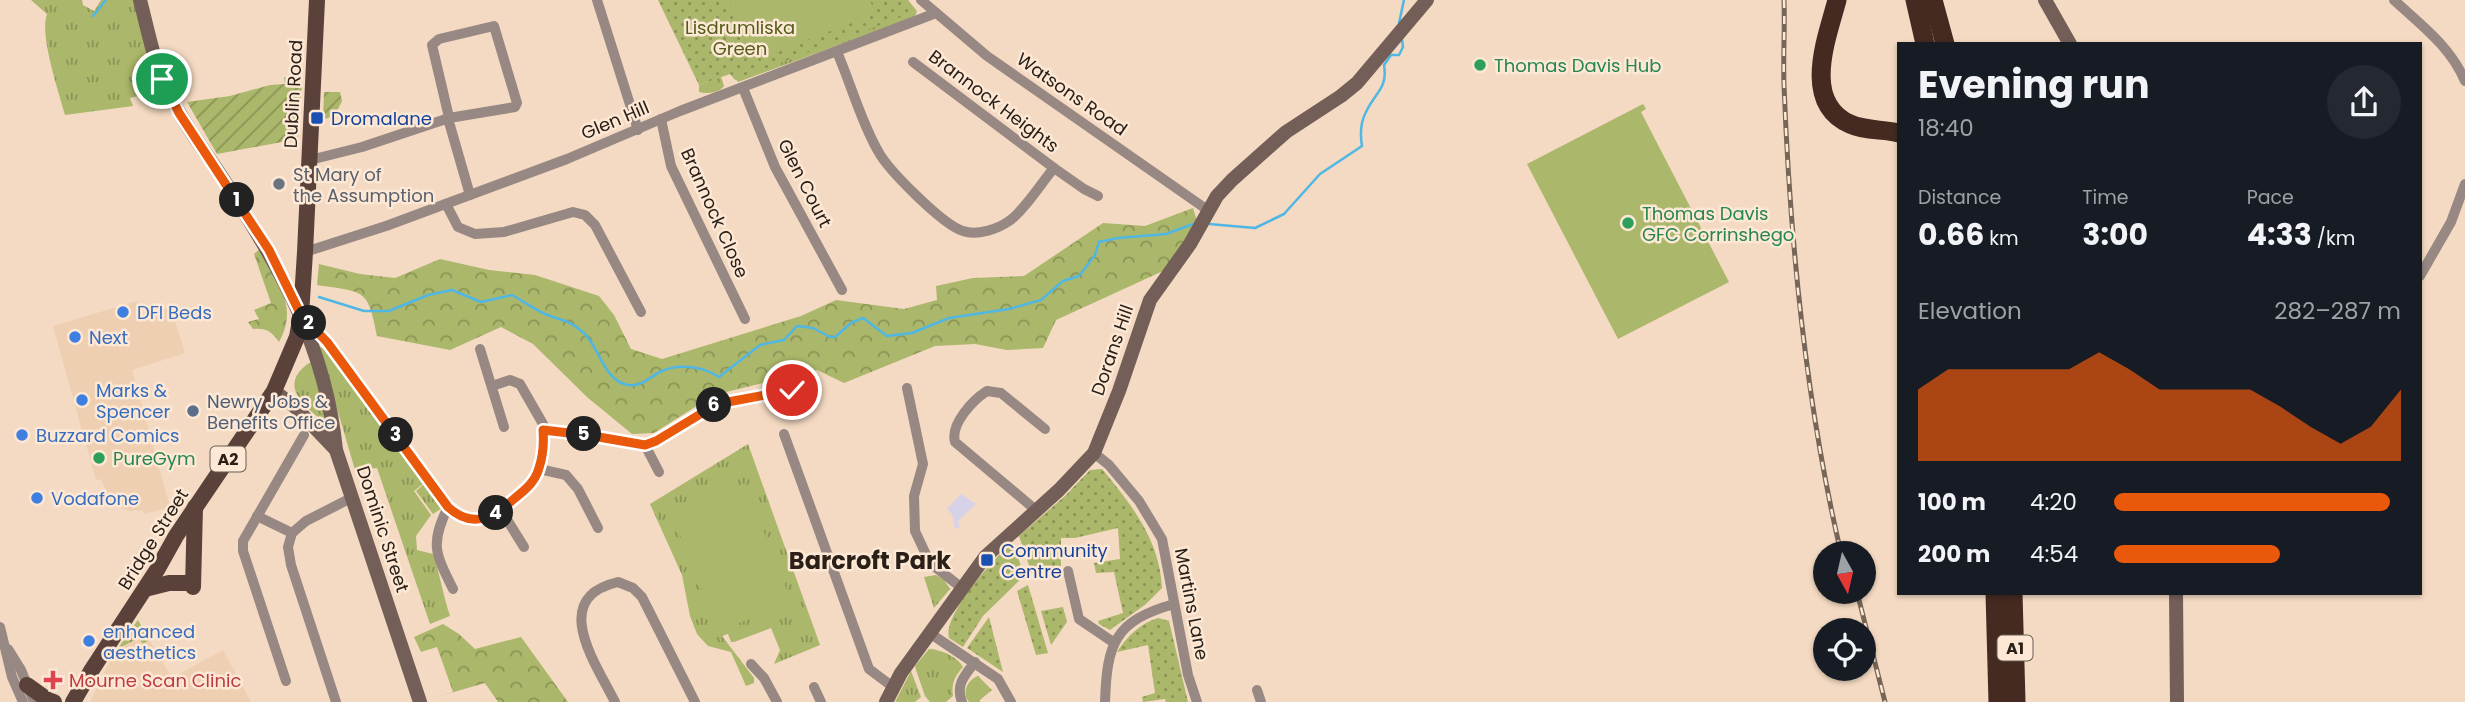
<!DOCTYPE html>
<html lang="en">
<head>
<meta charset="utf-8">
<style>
  body { margin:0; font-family:Poppins,sans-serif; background:#242831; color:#f1f3f6; height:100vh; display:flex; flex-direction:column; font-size:26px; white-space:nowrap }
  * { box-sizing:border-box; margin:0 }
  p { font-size:23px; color:#9ea1a6 }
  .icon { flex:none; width:38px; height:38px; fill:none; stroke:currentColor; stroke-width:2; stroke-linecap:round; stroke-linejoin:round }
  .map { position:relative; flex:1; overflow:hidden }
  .side { position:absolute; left:1897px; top:42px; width:525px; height:553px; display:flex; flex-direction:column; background:#171b24; border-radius:0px; box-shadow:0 2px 5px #0004 }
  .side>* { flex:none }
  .needle { width:46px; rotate:172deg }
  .controls { position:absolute; left:1813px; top:541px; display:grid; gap:14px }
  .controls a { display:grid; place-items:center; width:63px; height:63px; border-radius:50%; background:#171b24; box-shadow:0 2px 5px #0004; font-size:35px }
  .pin { position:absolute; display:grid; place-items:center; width:60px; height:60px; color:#fff; margin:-30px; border:4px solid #fff; border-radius:50%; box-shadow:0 2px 7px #0007 }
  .km { position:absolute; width:35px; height:35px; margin:-18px; border-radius:50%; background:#222; color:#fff; font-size:19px; line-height:35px; text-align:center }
  .round { display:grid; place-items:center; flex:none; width:74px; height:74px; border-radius:37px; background:#242831 }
  .head { display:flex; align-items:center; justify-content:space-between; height:119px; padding:0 21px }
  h1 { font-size:38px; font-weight:700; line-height:52px }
  .stats { display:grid; grid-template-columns:repeat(3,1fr); gap:10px; height:119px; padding:7px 21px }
  .stats div { display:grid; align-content:center }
  .stats b { font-size:30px; font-weight:700 }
  .stats small { font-size:19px; font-weight:400 }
  .stats p { font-size:19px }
  .chart { height:196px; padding:14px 21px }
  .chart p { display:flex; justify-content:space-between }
  .chart svg { width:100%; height:126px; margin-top:7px; fill:#ea580c; opacity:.7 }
  ul { padding:0 21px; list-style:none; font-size:23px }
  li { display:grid; grid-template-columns:112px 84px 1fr; align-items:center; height:52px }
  li i { height:18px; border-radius:9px; background:#ea580c }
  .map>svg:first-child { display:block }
  .built { fill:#eecfb1 }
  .industrial { fill:#d6d2e8 }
  .grass { fill:url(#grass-tufts) }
  .forest { fill:url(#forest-crowns) }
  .park { fill:url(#park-dots) }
  .garden { fill:url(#garden-furrows) }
  .pitch { fill:#abb76a }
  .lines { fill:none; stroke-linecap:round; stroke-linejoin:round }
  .stream { stroke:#50b7e5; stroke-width:2.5 }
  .street { stroke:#978883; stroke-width:10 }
  .secondary { stroke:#745f58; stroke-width:14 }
  .primary { stroke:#5a423a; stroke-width:16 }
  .highway { stroke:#442a21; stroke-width:19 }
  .rail-casing { stroke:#766657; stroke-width:5 }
  .rail { stroke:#fde8d5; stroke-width:2.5; stroke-dasharray:8; stroke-linecap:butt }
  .route-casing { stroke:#fff; stroke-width:14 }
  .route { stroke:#ea580c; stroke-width:9 }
  .leisure-dot { fill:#2e9e5b; stroke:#fde8d5; stroke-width:2.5 }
  .transit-dot { fill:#1a4fb4; stroke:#fde8d5; stroke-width:2.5 }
  .worship-dot { fill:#6b7280; stroke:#fde8d5; stroke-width:2.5 }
  .shop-dot { fill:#3f7fe0; stroke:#fde8d5; stroke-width:2.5 }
  .service-dot { fill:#5c6f8a; stroke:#fde8d5; stroke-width:2.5 }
  .health-dot { fill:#e0444e; stroke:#fde8d5; stroke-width:2.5 }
  .labels { text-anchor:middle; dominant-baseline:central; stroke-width:5; stroke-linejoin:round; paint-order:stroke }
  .shield { fill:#fde8d5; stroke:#695c50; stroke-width:2 }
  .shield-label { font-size:16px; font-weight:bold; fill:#2a2017 }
  .park-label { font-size:18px; fill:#545c1b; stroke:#fde8d5 }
  .leisure-label { font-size:18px; fill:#27864d; stroke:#fde8d5; text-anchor:start }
  .street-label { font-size:18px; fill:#2a2017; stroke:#fde8d5 }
  .transit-label { font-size:18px; fill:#164399; stroke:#fde8d5; text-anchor:start }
  .worship-label { font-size:18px; fill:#5b616d; stroke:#fde8d5; text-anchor:start }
  .shop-label { font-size:18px; fill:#366cbe; stroke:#fde8d5; text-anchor:start }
  .service-label { font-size:18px; fill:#4e5e75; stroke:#fde8d5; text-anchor:start }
  .health-label { font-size:18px; fill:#be3a42; stroke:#fde8d5; text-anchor:start }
  .district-label { font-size:24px; font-weight:bold; fill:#2a2017; stroke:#fde8d5 }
</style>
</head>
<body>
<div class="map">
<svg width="2465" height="702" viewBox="0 0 2465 702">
  <defs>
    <pattern id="grass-tufts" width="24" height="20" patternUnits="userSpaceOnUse" patternTransform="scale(1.75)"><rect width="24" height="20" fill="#abb76a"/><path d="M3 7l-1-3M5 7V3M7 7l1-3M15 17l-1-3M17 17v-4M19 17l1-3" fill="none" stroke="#8b9456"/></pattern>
    <pattern id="forest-crowns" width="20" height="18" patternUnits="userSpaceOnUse" patternTransform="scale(1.75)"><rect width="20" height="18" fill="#abb76a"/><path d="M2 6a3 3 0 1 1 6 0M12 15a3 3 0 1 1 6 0" fill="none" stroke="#8b9456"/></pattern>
    <pattern id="park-dots" width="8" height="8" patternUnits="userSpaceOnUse" patternTransform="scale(1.75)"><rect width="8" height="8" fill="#abb76a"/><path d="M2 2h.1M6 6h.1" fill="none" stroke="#8b9456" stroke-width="1.8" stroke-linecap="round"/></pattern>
    <pattern id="garden-furrows" width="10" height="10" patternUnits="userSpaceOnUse" patternTransform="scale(1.75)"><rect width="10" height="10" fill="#abb76a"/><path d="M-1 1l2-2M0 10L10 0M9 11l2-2" fill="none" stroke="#8b9456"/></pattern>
  </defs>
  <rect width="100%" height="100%" fill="#f4dac2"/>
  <g class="built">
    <path d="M137,301L140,315L166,308L171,309L185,353L132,370L170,507L144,514L142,510L130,511L118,507L110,499L101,479L96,480L53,326Z"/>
    <path d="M138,620L172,678L223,650L251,702H90L110,661Z"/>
  </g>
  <path class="industrial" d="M961,494L976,504L958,521L960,527L955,529L952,514L947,509Z"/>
  <g class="grass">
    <path d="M31,0H82L83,5L94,11L101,0H135L157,85L155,92L130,98L133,106L65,115C59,93 39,34 47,14Z"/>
    <path d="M917,11L915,17L738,82L732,74Z"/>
    <path d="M721,77L724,86C719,93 708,94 699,92V85Z"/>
    <path d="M319,347L329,349L423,484L414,491L431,515L416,536L417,550L433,554C440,575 443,595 450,616L430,624L377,468L355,470Z"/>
    <path d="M312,362L327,425C312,411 283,393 299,372C304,367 306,364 312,362Z"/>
    <path d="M748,444L820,645L774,664L780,650L771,628L734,642H731L728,634L722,636L754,678V683L746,686L731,652L708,646L697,634L690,616L682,575L650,504Z"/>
    <path d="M424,484L442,508L433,514L416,491Z"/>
    <path d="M936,575L944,580L950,589L934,608L924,577Z"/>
    <path d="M138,620L149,640L143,644L139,638L119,648L122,655L118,657L114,654Z"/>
    <path d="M929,649C940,649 958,657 963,667C955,676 951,683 953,696L946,702H930L925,696L916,670L915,666Z"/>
    <path d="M911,671L921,697L915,702H895Z"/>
    <path d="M978,676L992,690L980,700V702H969C961,692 968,680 978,676Z"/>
  </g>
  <g class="forest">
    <path d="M1193,208L1197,221L1192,232L1163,271L1056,320L1043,348L1007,350L975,344L935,346L844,383L817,370L714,395L654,433L632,434L587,397L533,344L501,327L450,350L377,336C368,288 364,292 317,285L319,264L360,274L395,278L440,259L489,270L535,275L599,296L614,315L631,349L662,359L801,316L836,300L904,309L937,300L936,286L973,278L1024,276L1103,223L1145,226Z"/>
    <path d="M261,248C277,280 299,307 279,342C271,331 266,328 253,329L248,322L259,319L254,310L271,303L254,254Z"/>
    <path d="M443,624L459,634L475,649L521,637L568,702H498L485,683L433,698L453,692L437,647L421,652L414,637Z"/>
  </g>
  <g class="park">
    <path d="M658,0H908L917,11L735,80L730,74L699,85Z"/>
    <path d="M1102,469C1131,504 1160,540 1162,588L1146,604L1110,630L1099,624L1098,621L1123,613L1114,572L1096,573L1094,563L1120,559L1118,528L1075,538H1061V566L1032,574L1019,536L1065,496L1090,470Z"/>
    <path d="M1011,543L1014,544L1024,576L983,616L963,647L949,638C943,614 994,559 1011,543Z"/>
    <path d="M1028,585L1048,653L1036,655L1017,591Z"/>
    <path d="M1063,607L1067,622L1051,645L1041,611Z"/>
    <path d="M989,617L1003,672L967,648Z"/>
    <path d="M1158,618L1169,621L1188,702H1166L1165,699L1143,702L1142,697L1155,693L1148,645L1117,652C1127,636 1141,623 1158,618Z"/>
  </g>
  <g class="garden">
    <path d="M284,77L302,82L298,139L217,154L187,102L230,96L270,85L285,84Z"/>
    <path d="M324,92H340L342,101L335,115L323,120Z"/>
  </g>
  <g class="pitch">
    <path d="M729,0H870L875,14L752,61Z"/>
    <path d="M1643,104L1646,109L1641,112L1729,282L1618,339L1527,164Z"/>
    <path d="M745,483L792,603L718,631L671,512Z"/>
  </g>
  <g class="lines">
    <g class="stream">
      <path d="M93,16L106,0"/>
      <path d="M1399,23L1404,0"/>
      <path d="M1209,224L1255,228L1284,214L1320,174L1362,146C1360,134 1360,123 1366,112C1375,92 1388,89 1384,65L1391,55H1399L1403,47L1402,40"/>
      <path d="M319,297L364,311H389L428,295L452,290L481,302L512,295C523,301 534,309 545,314C561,321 569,319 584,333C599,347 604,381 628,385C643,387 650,376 662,371C680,363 704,367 719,377L760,345L784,340L797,326L813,328L830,337H835L851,323L863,318L887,336L912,333L949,318L1009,309L1041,300L1063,281L1079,276L1095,255L1099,242L1118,238L1166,234L1196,223"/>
    </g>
    <g class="street">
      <path d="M597,0L638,130"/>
      <path d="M921,0L987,56L1209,211"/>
      <path d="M2394,0C2421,25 2450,46 2465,81"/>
      <path d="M837,52C851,84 861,122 878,151C888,170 943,225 963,231C977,236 998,229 1009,221C1023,212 1042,182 1054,168"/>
      <path d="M913,62L1054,168L1084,189L1098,196"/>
      <path d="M743,88L775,167L842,290"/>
      <path d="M661,119L671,166L745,319"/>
      <path d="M310,160L362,147L449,118L515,107L517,103L494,26L439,39L432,45L448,113L449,122L470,195"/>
      <path d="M446,204L458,227L475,234L504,232L573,212L585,215L595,225L641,312"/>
      <path d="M305,252L386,226L567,159L680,111L936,13"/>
      <path d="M2420,276L2451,222L2465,184"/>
      <path d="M301,315L327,342L448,507L465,519L479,520L488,517L501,510L531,485L539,469L545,444L543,424L520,384L510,380L492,386"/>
      <path d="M480,349L504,427"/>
      <path d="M907,388L923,464L914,496L915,531L930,563L962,588"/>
      <path d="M543,430L587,435L645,445L656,441L717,404L792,390"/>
      <path d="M784,434L869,669L893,687"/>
      <path d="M645,445L659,472"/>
      <path d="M1094,453L1109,465L1139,501L1162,539L1188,675L1197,702"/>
      <path d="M539,469L566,475L578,489L598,528"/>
      <path d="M448,507C430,544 435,553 453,589"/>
      <path d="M501,510L524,547"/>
      <path d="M1037,511L955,442C950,424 973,400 987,391L1001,393L1045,429"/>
      <path d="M257,516L292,533"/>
      <path d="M292,533L288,547L291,565L336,702"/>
      <path d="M292,533L306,521L353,497"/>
      <path d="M1068,571L1079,619L1113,642"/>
      <path d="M0,627L12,677L23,702"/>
      <path d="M931,634L998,679L1011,702"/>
      <path d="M8,649L21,670L34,702"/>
      <path d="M751,664L764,678L777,702"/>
      <path d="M286,681L243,551V541L304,435"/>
      <path d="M814,687L821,702"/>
      <path d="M1257,690L1261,702"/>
      <path d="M615,702C595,662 549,598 618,582L633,588L642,597L695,702"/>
      <path d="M962,702C955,685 965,675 975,662"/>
      <path d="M1105,702C1107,644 1114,621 1174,604"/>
    </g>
    <g class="secondary">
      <path d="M140,0C148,30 154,64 168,92C183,124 206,152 225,182C280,267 326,347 336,450"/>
      <path d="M2045,0L2070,44"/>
      <path d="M274,391L294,406L336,450L420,702"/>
      <path d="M2176,593L2177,702"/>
      <path d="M886,702L901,673L985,557L1059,490L1094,453L1119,391L1150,300L1190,244L1217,196L1232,180L1286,132L1341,96L1357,83L1427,0"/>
    </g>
    <g class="primary">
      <path d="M193,587L195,507"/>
      <path d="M145,589L169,583H191"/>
      <path d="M27,685L48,700L54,702"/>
      <path d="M73,702L91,671L157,570L176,536L274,391L297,337L301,315L305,252L317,0"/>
    </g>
    <g class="highway">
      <path d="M1837,0C1827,38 1801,102 1850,124C1865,131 1883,129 1899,133"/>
      <path d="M1915,0L1925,44"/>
      <path d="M1933,0L1945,44"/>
      <path d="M1995,593L1998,702"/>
      <path d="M2013,593L2016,702"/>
    </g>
    <defs>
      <g id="rail">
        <path d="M1784,0C1785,28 1783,57 1784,85C1790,242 1805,400 1841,553"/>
        <path d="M1857,592L1885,702"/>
      </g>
    </defs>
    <use href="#rail" class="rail-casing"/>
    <use href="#rail" class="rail"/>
  </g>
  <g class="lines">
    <defs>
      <path id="route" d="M162,79L179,113L269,250L301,315L327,342L448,507C473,530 494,517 515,498C526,489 535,482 539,468C543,456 544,443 543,430L587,435L645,445L656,441L717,404L792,390"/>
    </defs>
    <use href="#route" class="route-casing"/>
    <use href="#route" class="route"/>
  </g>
  <g class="leisure-dot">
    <circle cx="1480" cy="65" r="7"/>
    <circle cx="1628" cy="223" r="7"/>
    <circle cx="99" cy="458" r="7"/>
  </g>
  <g class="transit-dot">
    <rect x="310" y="111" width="14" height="14" rx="3.5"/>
    <rect x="980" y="553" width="14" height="14" rx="3.5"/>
  </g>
  <circle class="worship-dot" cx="279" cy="184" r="7"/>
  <g class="shop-dot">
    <circle cx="123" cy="312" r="7"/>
    <circle cx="75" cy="337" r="7"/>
    <circle cx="82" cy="400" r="7"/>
    <circle cx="22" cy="435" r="7"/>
    <circle cx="37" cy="498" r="7"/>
    <circle cx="89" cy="641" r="7"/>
  </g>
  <circle class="service-dot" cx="193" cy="411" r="7"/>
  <path class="health-dot" d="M49.5 669.5h7v7h7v7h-7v7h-7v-7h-7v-7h7z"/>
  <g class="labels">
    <g class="shield">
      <rect x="210.5" y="446.5" width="35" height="25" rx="5"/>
      <rect x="1997.5" y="635.5" width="35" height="25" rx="5"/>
    </g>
    <g class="shield-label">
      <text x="228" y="459">A2</text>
      <text x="2015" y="648">A1</text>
    </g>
    <g class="park-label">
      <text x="740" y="27">Lisdrumliska<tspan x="740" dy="21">Green</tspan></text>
    </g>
    <g class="leisure-label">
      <text x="1494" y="65">Thomas Davis Hub</text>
      <text x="1642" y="213">Thomas Davis<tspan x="1642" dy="21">GFC Corrinshego</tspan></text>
      <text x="113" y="458">PureGym</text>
    </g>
    <g class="street-label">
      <text transform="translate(293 94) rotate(-87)">Dublin Road</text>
      <text transform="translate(1072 94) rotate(35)">Watsons Road</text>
      <text transform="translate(994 101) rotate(37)">Brannock Heights</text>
      <text transform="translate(615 120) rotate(-23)">Glen Hill</text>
      <text transform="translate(805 183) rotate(63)">Glen Court</text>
      <text transform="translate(715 213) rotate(66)">Brannock Close</text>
      <text transform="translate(1112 350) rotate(-71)">Dorans Hill</text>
      <text transform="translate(383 529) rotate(72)">Dominic Street</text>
      <text transform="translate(153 539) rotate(-58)">Bridge Street</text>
      <text transform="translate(1192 604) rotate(79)">Martins Lane</text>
    </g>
    <g class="transit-label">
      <text x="331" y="118">Dromalane</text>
      <text x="1001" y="550">Community<tspan x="1001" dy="21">Centre</tspan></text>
    </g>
    <g class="worship-label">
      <text x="293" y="174">St Mary of<tspan x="293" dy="21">the Assumption</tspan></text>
    </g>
    <g class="shop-label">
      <text x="137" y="312">DFI Beds</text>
      <text x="89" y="337">Next</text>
      <text x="96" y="390">Marks &amp;<tspan x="96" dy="21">Spencer</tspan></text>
      <text x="36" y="435">Buzzard Comics</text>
      <text x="51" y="498">Vodafone</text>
      <text x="103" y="631">enhanced<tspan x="103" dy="21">aesthetics</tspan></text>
    </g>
    <g class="service-label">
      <text x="207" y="401">Newry Jobs &amp;<tspan x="207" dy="21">Benefits Office</tspan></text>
    </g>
    <g class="health-label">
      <text x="69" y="680">Mourne Scan Clinic</text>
    </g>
    <g class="district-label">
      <text x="870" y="560">Barcroft Park</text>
    </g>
  </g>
</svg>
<div class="controls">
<a><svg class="needle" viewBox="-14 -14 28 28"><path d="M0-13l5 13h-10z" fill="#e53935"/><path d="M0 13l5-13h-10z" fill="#9ea1a6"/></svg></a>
<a><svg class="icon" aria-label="locate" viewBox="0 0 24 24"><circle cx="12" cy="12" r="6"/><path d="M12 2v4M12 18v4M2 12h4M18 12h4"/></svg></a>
</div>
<div class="pin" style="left:162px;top:79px;background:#1e9e55"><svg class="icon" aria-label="arrive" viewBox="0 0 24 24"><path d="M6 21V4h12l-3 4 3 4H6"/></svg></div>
<div class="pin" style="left:792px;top:390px;background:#d93025"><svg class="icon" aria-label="check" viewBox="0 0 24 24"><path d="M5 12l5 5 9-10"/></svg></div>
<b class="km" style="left:237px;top:200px">1</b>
<b class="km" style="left:309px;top:323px">2</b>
<b class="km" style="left:396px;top:435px">3</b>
<b class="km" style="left:496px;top:513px">4</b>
<b class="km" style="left:584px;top:434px">5</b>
<b class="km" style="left:714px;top:405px">6</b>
<section class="side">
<div class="head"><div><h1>Evening run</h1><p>18:40</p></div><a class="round"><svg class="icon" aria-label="share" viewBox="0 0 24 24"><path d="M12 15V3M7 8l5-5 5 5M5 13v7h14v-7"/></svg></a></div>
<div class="stats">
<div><p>Distance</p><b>0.66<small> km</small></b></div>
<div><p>Time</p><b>3:00</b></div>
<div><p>Pace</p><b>4:33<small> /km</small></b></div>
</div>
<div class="chart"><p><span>Elevation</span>282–287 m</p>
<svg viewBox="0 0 160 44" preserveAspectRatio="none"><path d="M0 44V19L10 12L20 12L30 12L40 12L50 12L60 6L70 12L80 19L90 19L100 19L110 19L120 25L130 32L140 38L150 32L160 19V44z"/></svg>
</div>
<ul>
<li><b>100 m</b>4:20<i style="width:96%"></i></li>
<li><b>200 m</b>4:54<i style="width:58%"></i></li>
</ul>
</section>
</div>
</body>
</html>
